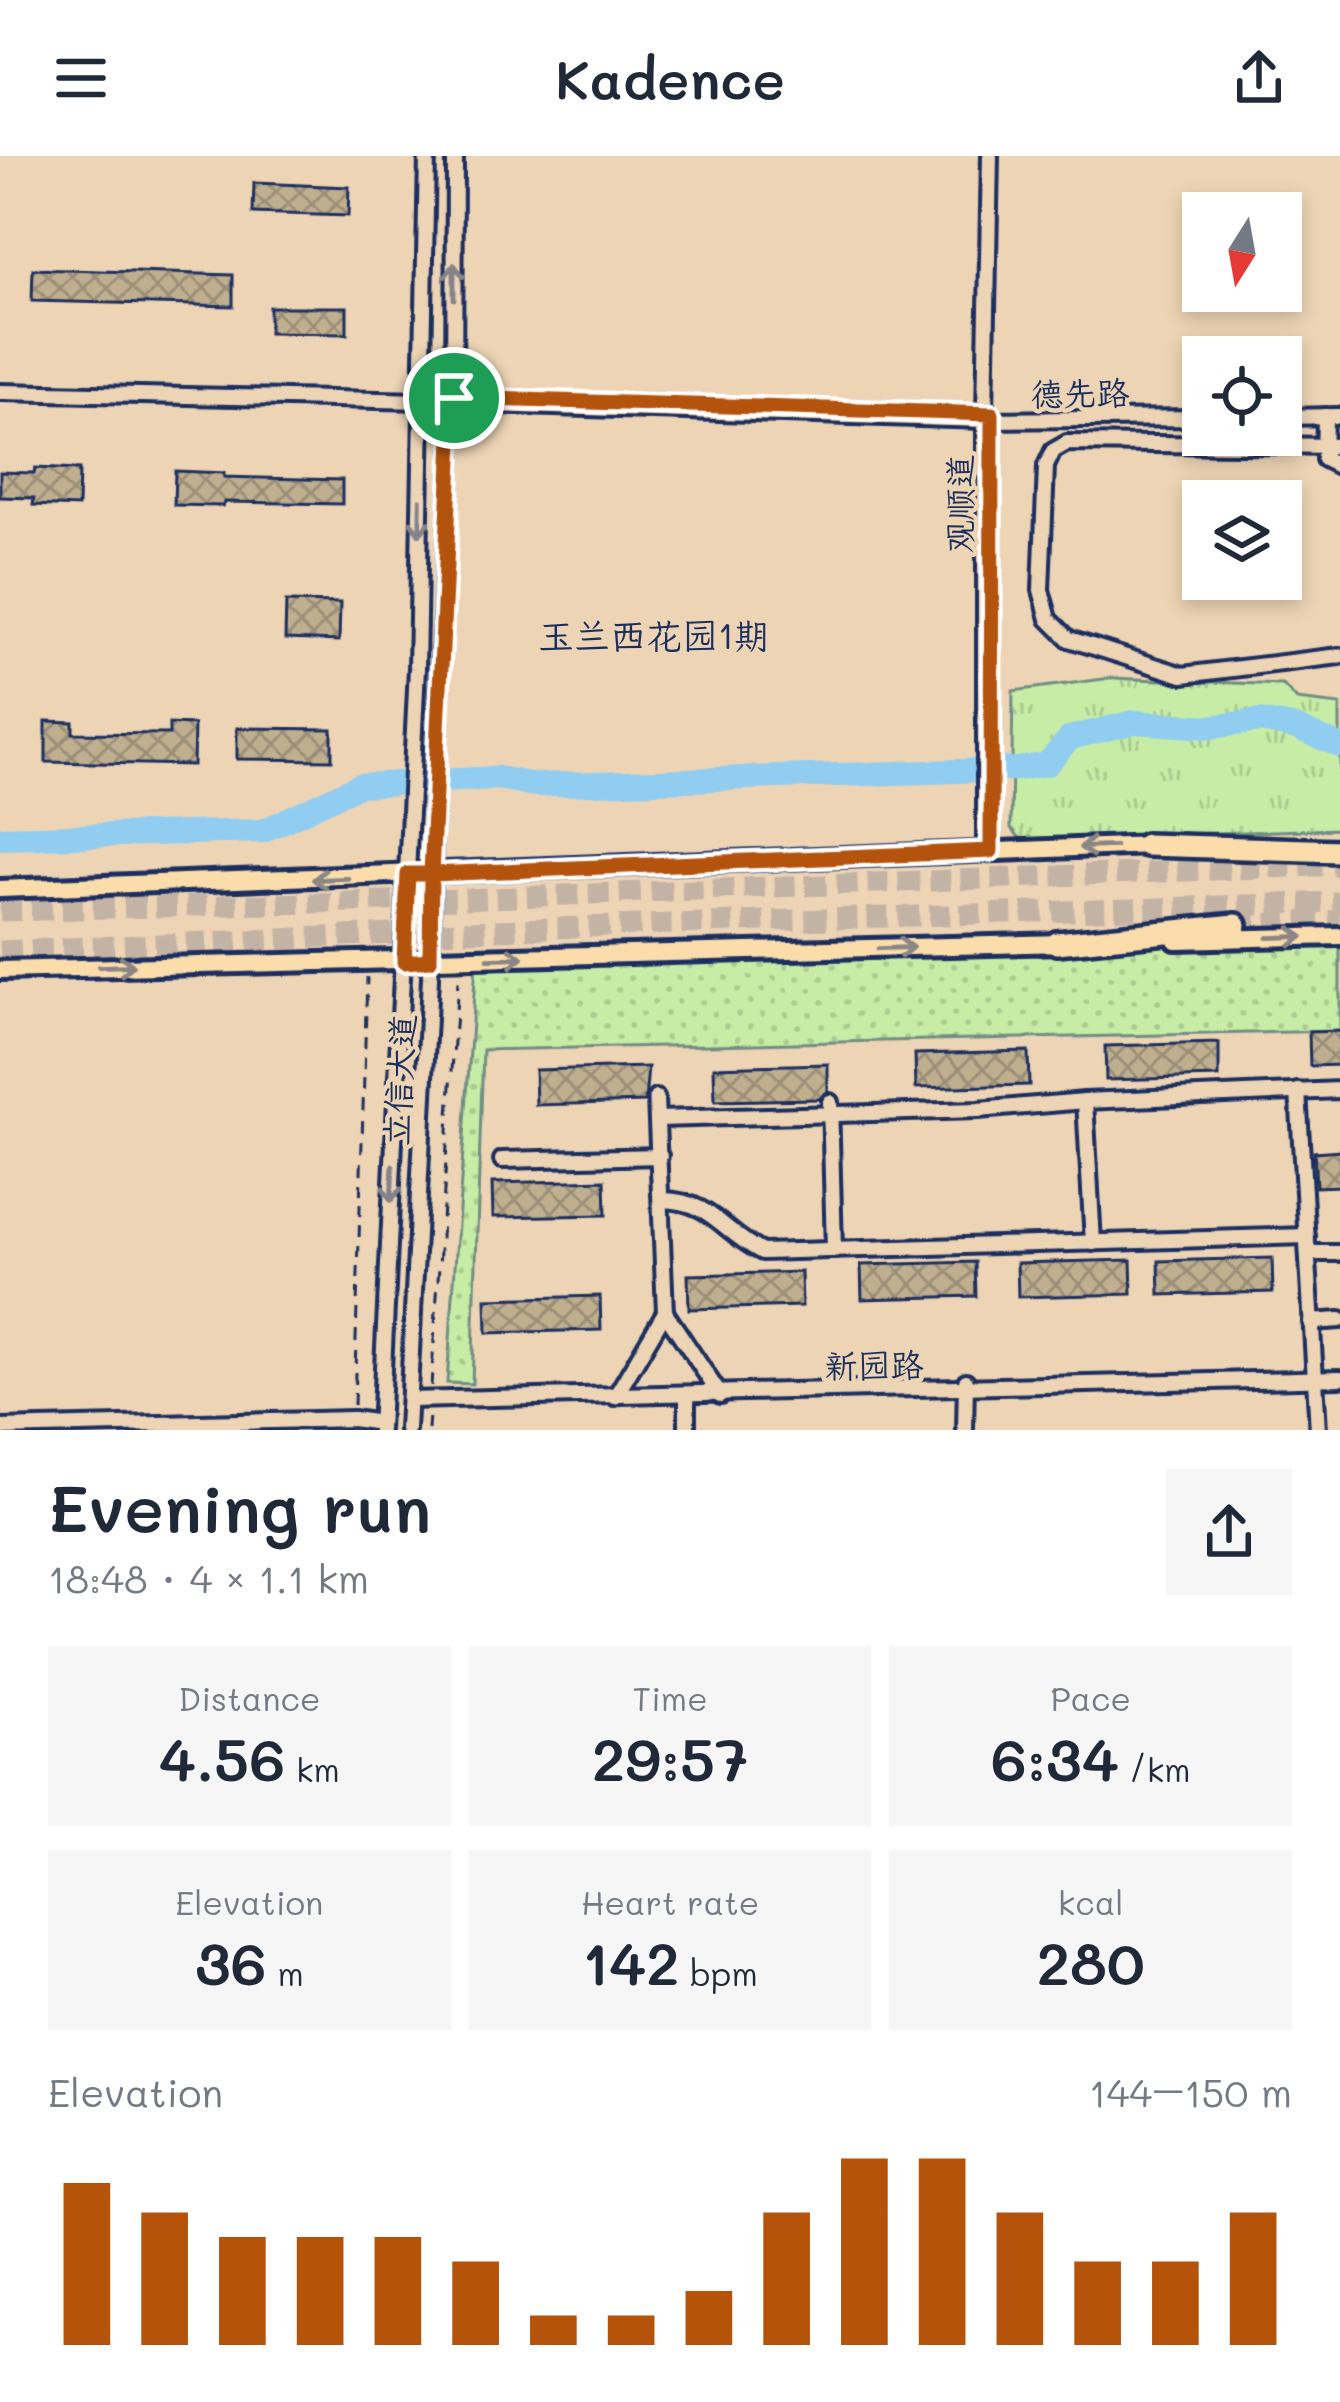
<!DOCTYPE html>
<html lang="en">
<head>
<meta charset="utf-8">
<style>
  body { margin:0; font-family:Mali,"LXGW WenKai TC",sans-serif; background:#f6f6f7; color:#1f2937; height:100vh; display:flex; flex-direction:column; font-size:45px; white-space:nowrap }
  * { box-sizing:border-box; margin:0 }
  p { font-size:39px; color:#747a83 }
  .icon { flex:none; width:66px; height:66px; fill:none; stroke:currentColor; stroke-width:2; stroke-linecap:round; stroke-linejoin:round }
  .map { position:relative; height:1274px; overflow:hidden }
  .details { display:flex; flex-direction:column; background:#fff; flex:1 }
  .details>* { flex:none }
  .needle { width:78px; rotate:191deg }
  .controls { position:absolute; left:1182px; top:36px; display:grid; gap:24px }
  .controls a { display:grid; place-items:center; width:120px; height:120px; border-radius:0px; background:#fff; box-shadow:0 6px 18px #0003; font-size:60px }
  .pin { position:absolute; display:grid; place-items:center; width:102px; height:102px; color:#fff; margin:-51px; border:6px solid #fff; border-radius:50%; box-shadow:0 3px 12px #0007 }
  .round { display:grid; place-items:center; flex:none; width:126px; height:126px; border-radius:0px; background:#f6f6f7 }
  .head { display:flex; align-items:center; justify-content:space-between; height:204px; padding:0 48px }
  h1 { font-size:66px; font-weight:600; line-height:90px }
  .stats { display:grid; grid-template-columns:repeat(3,1fr); gap:18px; height:204px; padding:12px 48px }
  .stats div { display:grid; align-content:center; border-radius:0px; background:#f6f6f7; text-align:center }
  .stats b { font-size:60px; font-weight:600 }
  .stats small { font-size:33px; font-weight:400 }
  .stats p { font-size:33px }
  .chart { height:336px; padding:24px 48px }
  .chart p { display:flex; justify-content:space-between }
  .chart svg { width:100%; height:216px; margin-top:12px; stroke:#b45309; stroke-width:6 }
  header { display:flex; justify-content:space-between; align-items:center; height:156px; padding:0 48px; background:#fff; font-size:54px; font-weight:600 }
  .map>svg:first-child { display:block }
  .grass { fill:url(#grass-tufts); stroke:#708e82; stroke-width:3 }
  .garden { fill:url(#garden-dots); stroke:#708e82; stroke-width:3 }
  .lines { fill:none; stroke-linecap:round; stroke-linejoin:round }
  .river { stroke:#90cdf1; stroke-width:24 }
  .building { fill:url(#building-cross-hatch); stroke:#1b2f5e; stroke-width:3 }
  .highway-tunnel { stroke:#c3b3a4; stroke-width:21; stroke-dasharray:21 10; stroke-linecap:butt }
  .minor-casing { stroke:#1b2f5e; stroke-width:22 }
  .major-casing { stroke:#1b2f5e; stroke-width:26 }
  .highway-casing { stroke:#1b2f5e; stroke-width:30 }
  .path { stroke:#1b2f5e; stroke-width:3; stroke-dasharray:12 9; stroke-linecap:butt }
  .minor { stroke:#edd4b5; stroke-width:14 }
  .major { stroke:#fbddab; stroke-width:16 }
  .highway { stroke:#fbddab; stroke-width:21 }
  .oneway { stroke:#84828a }
  .oneway2 { stroke:#8b8684 }
  .route-casing { stroke:#fff; stroke-width:24 }
  .route { stroke:#b45309; stroke-width:15 }
  .labels { text-anchor:middle; dominant-baseline:central; stroke-width:9; stroke-linejoin:round; paint-order:stroke }
  .street-label { font-size:33px; fill:#1b2f5e; stroke:#edd4b5 }
  .neighbourhood-label { font-size:36px; fill:#1b2f5e; stroke:#edd4b5 }
</style>
</head>
<body>
<header><svg class="icon" aria-label="menu" viewBox="0 0 24 24"><path d="M4 6h16M4 12h16M4 18h16"/></svg>Kadence<svg class="icon" aria-label="share" viewBox="0 0 24 24"><path d="M12 15V3M7 8l5-5 5 5M5 13v7h14v-7"/></svg></header>
<div class="map">
<svg width="1340" height="1274" viewBox="0 0 1340 1274">
  <defs>
    <pattern id="grass-tufts" width="24" height="20" patternUnits="userSpaceOnUse" patternTransform="scale(3)"><rect width="24" height="20" fill="#c6eca6"/><path d="M3 7l-1-3M5 7V3M7 7l1-3M15 17l-1-3M17 17v-4M19 17l1-3" fill="none" stroke="#aacb91"/></pattern>
    <pattern id="garden-dots" width="8" height="8" patternUnits="userSpaceOnUse" patternTransform="scale(3)"><rect width="8" height="8" fill="#c6eca6"/><path d="M2 2h.1M6 6h.1" fill="none" stroke="#aacb91" stroke-width="1.8" stroke-linecap="round"/></pattern>
    <pattern id="building-cross-hatch" width="8" height="8" patternUnits="userSpaceOnUse" patternTransform="scale(3)"><rect width="8" height="8" fill="#c0af8f"/><path d="M0 0l8 8M0 8l8-8" fill="none" stroke="#9b8f78"/></pattern>
  </defs>
  <rect width="100%" height="100%" fill="#edd4b5"/>
  <filter id="ink" filterUnits="userSpaceOnUse"><feTurbulence type="fractalNoise" baseFrequency=".00833" numOctaves="2"/><feDisplacementMap in="SourceGraphic" scale="24" xChannelSelector="R" yChannelSelector="G"/><feConvolveMatrix kernelMatrix="1 2 1 2 8 2 1 2 1" color-interpolation-filters="sRGB"/></filter>
  <g filter="url(#ink)">
    <path class="grass" d="M1111,522L1283,529L1297,544L1340,549V673L1021,683L1011,672L1013,535Z"/>
    <path class="garden" d="M1340,782V875L483,894L472,1228L447,1227L476,808Z"/>
    <g class="lines">
      <path class="river" d="M0,682L263,675L359,629L498,622L535,629L1018,613L1047,608L1070,582L1134,566L1210,571L1260,565L1297,572L1340,590"/>
    </g>
    <g class="building">
      <path d="M254,27L349,31L348,60L253,57Z"/>
      <path d="M33,113L233,119V150L32,145Z"/>
      <path d="M269,151H347V178L269,177Z"/>
      <path d="M35,312L79,314L78,351L33,349L34,342L0,341V316L34,317Z"/>
      <path d="M175,315L224,317V321L342,324V348L224,346L223,350L174,349Z"/>
      <path d="M286,446L340,447L339,485L285,483Z"/>
      <path d="M46,565L73,566V577L169,578V568L194,569L193,609L46,606Z"/>
      <path d="M237,572L332,573V604L237,603Z"/>
      <path d="M1340,875V909L1310,910L1309,876Z"/>
      <path d="M1219,887V921L1106,924L1105,890Z"/>
      <path d="M1028,895L1029,929L916,932L915,898Z"/>
      <path d="M828,908V935L819,943L715,945L714,911Z"/>
      <path d="M648,911L645,946L536,949L535,914Z"/>
      <path d="M1340,994V1030L1316,1031L1314,996Z"/>
      <path d="M605,1024L606,1059L493,1061L492,1027Z"/>
      <path d="M1272,1102L1273,1136L1160,1139L1159,1105Z"/>
      <path d="M1131,1104L1132,1138L1018,1141L1017,1107Z"/>
      <path d="M975,1106L976,1140L862,1143L861,1109Z"/>
      <path d="M801,1116L802,1150L689,1153L688,1119Z"/>
      <path d="M600,1140L601,1174L487,1177L486,1143Z"/>
    </g>
    <g class="lines">
      <g class="highway-tunnel">
        <path d="M0,755L463,743L1340,709"/>
        <path d="M1236,769L1340,764"/>
        <path d="M0,795L462,775L1340,746"/>
      </g>
      <defs>
        <g id="minor">
          <path d="M0,236L424,245"/>
          <path d="M454,248L985,264L1203,262"/>
          <path d="M1325,260L1324,303L1340,311"/>
          <path d="M1281,261L1340,260"/>
          <path d="M1340,290L1067,287L1053,295L1046,310L1041,434L1049,463L1069,483L1183,519L1340,500"/>
          <path d="M985,695V257L990,0"/>
          <path d="M1298,935L1318,1274"/>
          <path d="M830,946L834,1094"/>
          <path d="M657,963L978,954L1085,945"/>
          <path d="M502,1004L660,1000"/>
          <path d="M663,1044C712,1045 722,1076 762,1096L1307,1080"/>
          <path d="M1093,1087L1085,945L1340,934"/>
          <path d="M1308,1097H1340"/>
          <path d="M665,1156L720,1239"/>
          <path d="M1311,1166L1340,1164"/>
          <path d="M615,1241L665,1156L656,942"/>
          <path d="M409,1244L1340,1222"/>
          <path d="M0,1272L353,1263L380,1267"/>
          <path d="M380,1274L417,512L427,0"/>
          <path d="M407,1274L430,822L435,592L454,254L455,0"/>
          <path d="M687,1274V1239"/>
          <path d="M965,1274L966,1225"/>
        </g>
        <g id="major">
          <path d="M0,733L1153,689"/>
          <path d="M1176,784L1340,780"/>
          <path d="M0,814L1066,787"/>
        </g>
        <g id="highway">
          <path d="M1146,689L1340,695"/>
          <path d="M1057,787L1236,769"/>
        </g>
      </defs>
      <use href="#minor" class="minor-casing"/>
      <use href="#major" class="major-casing"/>
      <use href="#highway" class="highway-casing"/>
      <g class="path">
        <path d="M431,1230L458,825"/>
        <path d="M354,1249L367,821"/>
        <path d="M428,1274L429,1258"/>
      </g>
      <use href="#minor" class="minor"/>
      <use href="#major" class="major"/>
      <use href="#highway" class="highway"/>
    </g>
    <defs><path id="oneway-shaft" d="M-6 0H5M1.5-3L5.5 0L1.5 3" fill="none" stroke-width="1.6" stroke-linecap="round" stroke-linejoin="round" transform="scale(3)"/></defs>
    <g class="oneway">
      <use href="#oneway-shaft" transform="translate(454 125) rotate(-90)"/>
      <use href="#oneway-shaft" transform="translate(420 362) rotate(91)"/>
      <use href="#oneway-shaft" transform="translate(392 1028) rotate(93)"/>
    </g>
    <g class="oneway2">
      <use href="#oneway-shaft" transform="translate(1097 691) rotate(178)"/>
      <use href="#oneway-shaft" transform="translate(330 723) rotate(178)"/>
      <use href="#oneway-shaft" transform="translate(1286 781) rotate(-2)"/>
      <use href="#oneway-shaft" transform="translate(896 792) rotate(-2)"/>
      <use href="#oneway-shaft" transform="translate(506 802) rotate(-2)"/>
      <use href="#oneway-shaft" transform="translate(117 810) rotate(-2)"/>
    </g>
  </g>
  <g class="lines" filter="url(#ink)">
    <defs>
      <path id="route" d="M454,242L431,718H408L404,806L430,804L431,718L991,695L992,258L454,242"/>
    </defs>
    <use href="#route" class="route-casing"/>
    <use href="#route" class="route"/>
  </g>
  <g class="labels">
    <g class="street-label">
      <text transform="translate(1080 236) rotate(-1)">德先路</text>
      <text transform="translate(958 348) rotate(-90)">观顺道</text>
      <text transform="translate(398 924) rotate(-87)">立信大道</text>
      <text transform="translate(874 1208) rotate(-1)">新园路</text>
    </g>
    <g class="neighbourhood-label">
      <text x="654" y="478">玉兰西花园1期</text>
    </g>
  </g>
</svg>
<div class="controls">
<a><svg class="needle" viewBox="-14 -14 28 28"><path d="M0-13l5 13h-10z" fill="#e53935"/><path d="M0 13l5-13h-10z" fill="#747a83"/></svg></a>
<a><svg class="icon" aria-label="locate" viewBox="0 0 24 24"><circle cx="12" cy="12" r="6"/><path d="M12 2v4M12 18v4M2 12h4M18 12h4"/></svg></a>
<a><svg class="icon" aria-label="layers" viewBox="0 0 24 24"><path d="M12 4l9 5-9 5-9-5zM3 14l9 5 9-5"/></svg></a>
</div>
<div class="pin" style="left:454px;top:242px;background:#1e9e55"><svg class="icon" aria-label="arrive" viewBox="0 0 24 24"><path d="M6 21V4h12l-3 4 3 4H6"/></svg></div>
</div>
<section class="details">
<div class="head"><div><h1>Evening run</h1><p>18:48 · 4 × 1.1 km</p></div><a class="round"><svg class="icon" aria-label="share" viewBox="0 0 24 24"><path d="M12 15V3M7 8l5-5 5 5M5 13v7h14v-7"/></svg></a></div>
<div class="stats">
<div><p>Distance</p><b>4.56<small> km</small></b></div>
<div><p>Time</p><b>29:57</b></div>
<div><p>Pace</p><b>6:34<small> /km</small></b></div>
</div>
<div class="stats">
<div><p>Elevation</p><b>36<small> m</small></b></div>
<div><p>Heart rate</p><b>142<small> bpm</small></b></div>
<div><p>kcal</p><b>280</b></div>
</div>
<div class="chart"><p><span>Elevation</span>144–150 m</p>
<svg viewBox="0 0 160 44" preserveAspectRatio="none"><path d="M5 44V11M15 44V17M25 44V22M35 44V22M45 44V22M55 44V27M65 44V38M75 44V38M85 44V33M95 44V17M105 44V6M115 44V6M125 44V17M135 44V27M145 44V27M155 44V17"/></svg>
</div>
</section>
</body>
</html>
